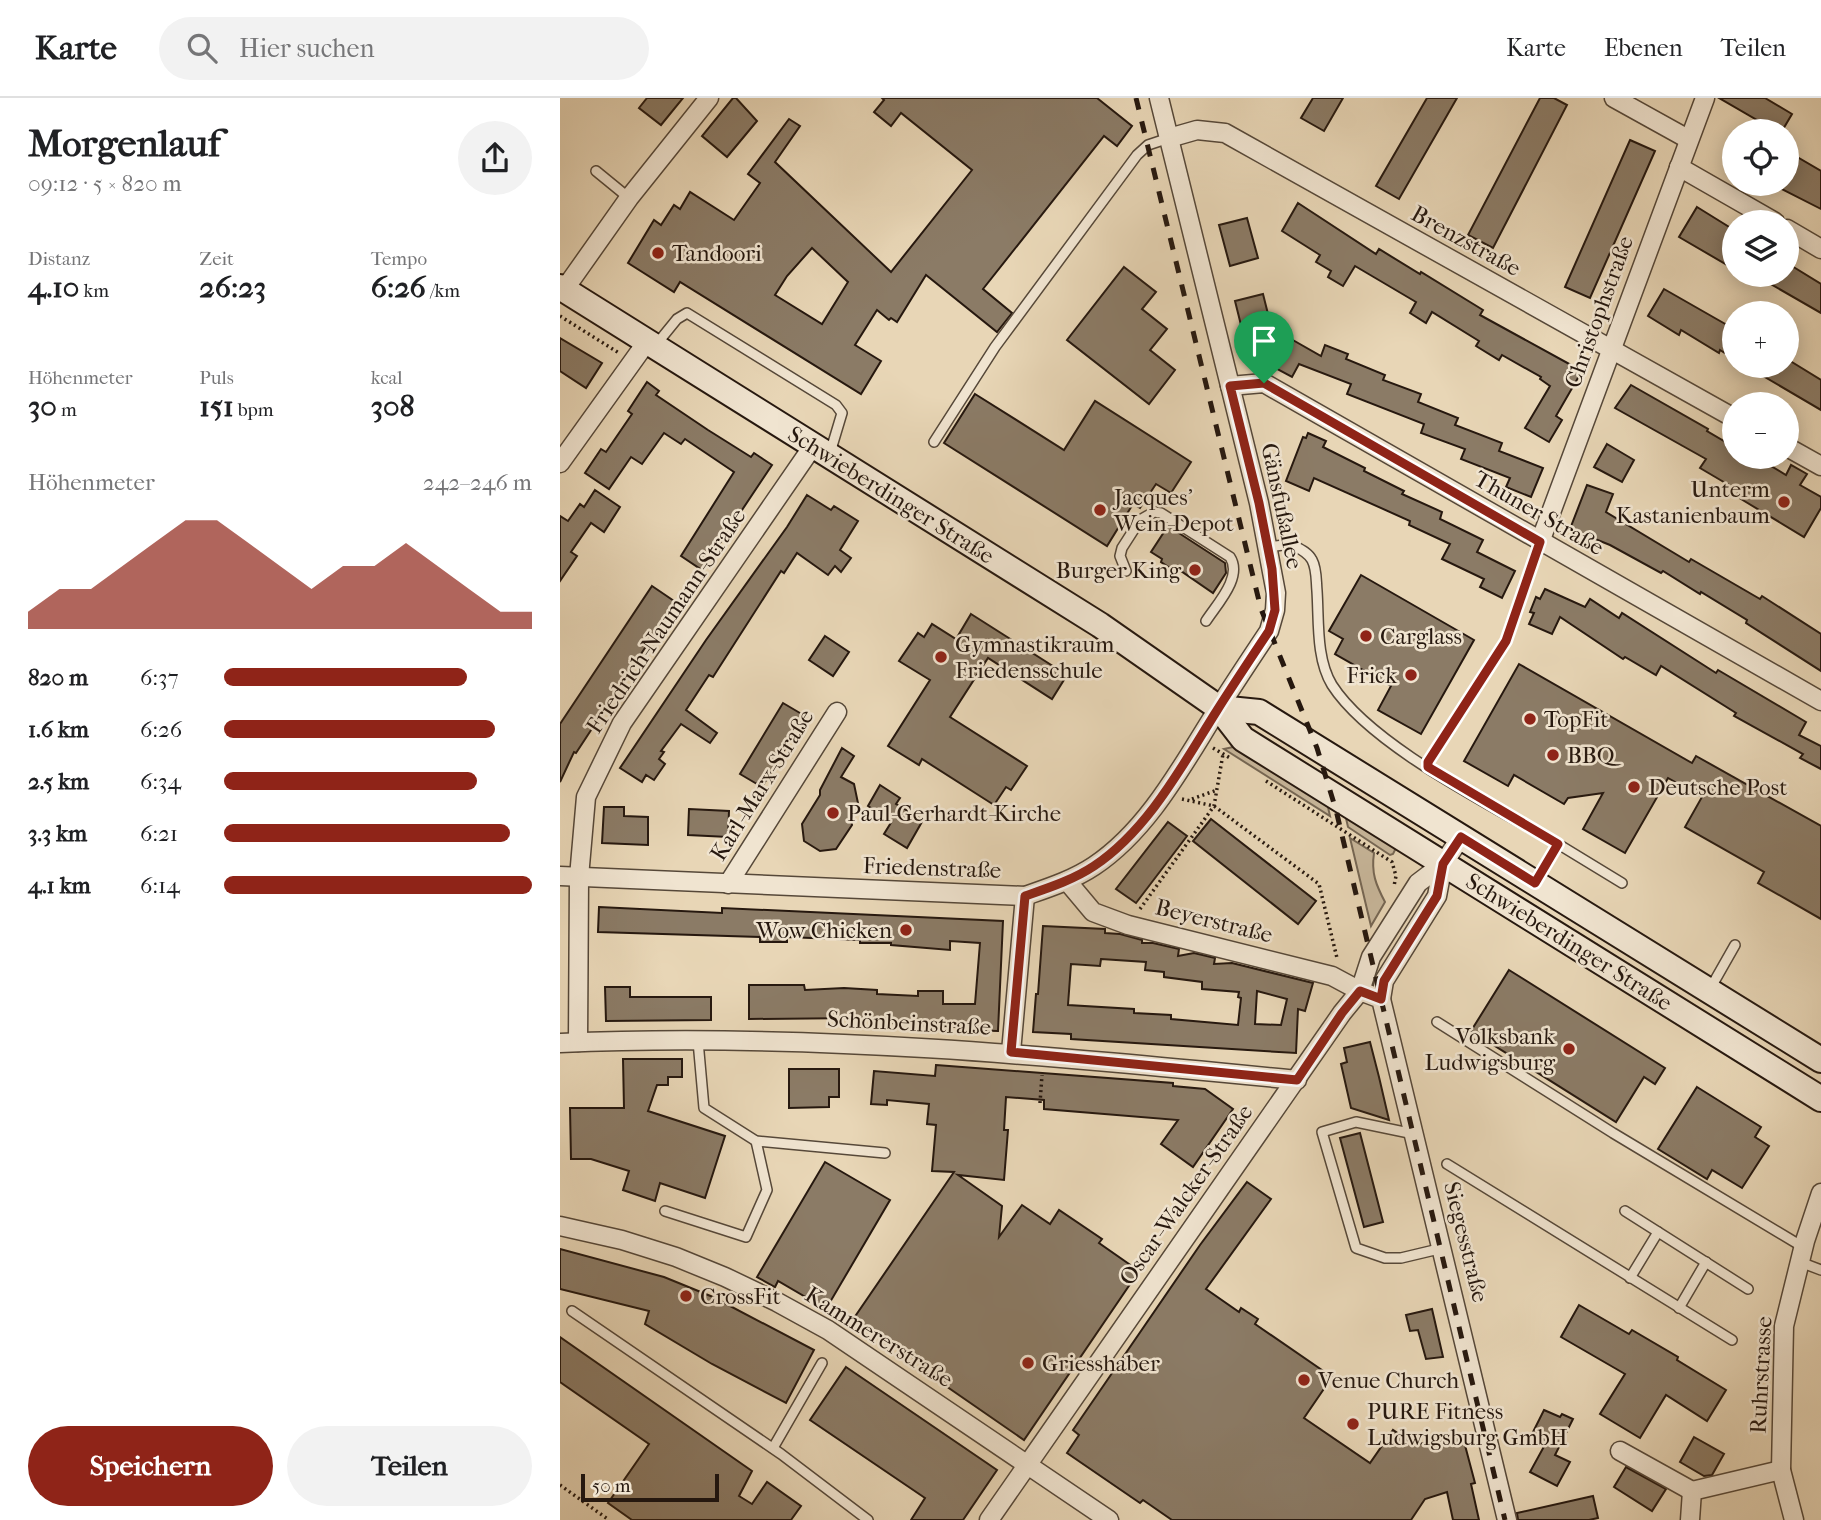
<!DOCTYPE html>
<html lang="de">
<head>
<meta charset="utf-8">
<style>
  body { margin:0; font-family:"IM FELL French Canon",serif; background:#f2f2f2; color:#202124; height:100vh; display:flex; flex-direction:column; font-size:26px; white-space:nowrap }
  * { box-sizing:border-box; margin:0 }
  p { font-size:23px; color:#757577 }
  .icon { flex:none; width:38px; height:38px; fill:none; stroke:currentColor; stroke-width:2; stroke-linecap:round; stroke-linejoin:round }
  .map { position:relative; flex:1; overflow:hidden }
  .panel { display:flex; flex-direction:column; background:#fff; width:560px }
  .panel>* { flex:none }
  .tools { position:absolute; left:1162px; top:21px; display:grid; gap:14px }
  .tools a { display:grid; place-items:center; width:77px; height:77px; border-radius:50%; background:#fff; box-shadow:0 4px 18px #0003; font-size:35px }
  .scale { position:absolute; left:21px; bottom:18px; width:138px; box-sizing:border-box; padding-left:7px; border:4px solid #26180f; border-top:0; font-size:19px; line-height:24px; white-space:nowrap; color:#26180f; -webkit-text-stroke:5px #f0e4d0; paint-order:stroke }
  .pin { position:absolute; display:grid; place-items:center; width:60px; height:60px; color:#fff; margin:-72px -30px; border-radius:50% 50% 50% 0; rotate:-45deg; box-shadow:0 0 7px #0007 }
  .pin .icon { rotate:45deg }
  .round { display:grid; place-items:center; flex:none; width:74px; height:74px; border-radius:37px; background:#f2f2f2 }
  .summary { display:flex; align-items:center; justify-content:space-between; height:119px; padding:0 28px }
  h1 { font-size:38px; font-weight:800; line-height:52px }
  .stats { display:grid; grid-template-columns:repeat(3,1fr); gap:10px; height:119px; padding:7px 28px }
  .stats div { display:grid; align-content:center }
  .stats b { font-size:30px; font-weight:800 }
  .stats small { font-size:19px; font-weight:400 }
  .stats p { font-size:19px }
  .chart { height:196px; padding:14px 28px }
  .chart p { display:flex; justify-content:space-between }
  .chart svg { width:100%; height:126px; margin-top:7px; fill:#8f2418; opacity:.7 }
  .primary-button { display:flex; gap:14px; margin-top:auto; padding:14px 28px }
  .primary-button a { flex:1; height:80px; border-radius:42px; background:#8f2418; color:#fff; font-size:28px; font-weight:800; line-height:80px; text-align:center }
  .primary-button a+a { background:#f2f2f2; color:#202124 }
  ul { padding:0 28px; list-style:none; font-size:23px }
  li { display:grid; grid-template-columns:112px 84px 1fr; align-items:center; height:52px }
  li i { height:18px; border-radius:9px; background:#8f2418 }
  header { display:flex; align-items:center; gap:42px; box-sizing:border-box; height:98px; padding:0 35px; background:#fff; border-bottom:2px solid #e0e0e0 }
  header strong { font-size:33px }
  nav { display:flex; gap:38px; margin-inline-start:auto; font-size:24px }
  .search { width:490px; height:63px; background:#f2f2f2; display:flex; align-items:center; gap:18px; box-sizing:border-box; padding:0 24px; border-radius:38px; color:#757577; font-size:26px }
  main { display:flex; flex:1; min-height:0 }
  .map>svg:first-child { display:block }
  .green { fill:#c7b69a; stroke:#766754; stroke-width:2 }
  .building { fill:#8b7b66; stroke:#26180f; stroke-width:2; fill-rule:evenodd }
  .lines { fill:none; stroke-linecap:round; stroke-linejoin:round }
  .lane-casing { stroke:#564839; stroke-width:12 }
  .street-casing { stroke:#564839; stroke-width:21 }
  .secondary-casing { stroke:#26180f; stroke-width:28 }
  .path { stroke:#26180f; stroke-width:3.5; stroke-dasharray:2 3.5; stroke-linecap:butt }
  .lane { stroke:#f0e4d0; stroke-width:9 }
  .street { stroke:#f0e4d0; stroke-width:18 }
  .secondary { stroke:#f0e4d0; stroke-width:24 }
  .rail { stroke:#26180f; stroke-width:5; stroke-dasharray:12 12; stroke-linecap:butt }
  .route-casing { stroke:#fff; stroke-width:14 }
  .route { stroke:#8f2418; stroke-width:9 }
  .poi-dot { fill:#8f2418; stroke:#f0e4d0; stroke-width:2.5 }
  .labels { text-anchor:middle; dominant-baseline:central; stroke-width:5; stroke-linejoin:round; paint-order:stroke }
  .street-label { font-size:23px; fill:#26180f; stroke:#f0e4d0 }
  .poi-label { font-size:23px; fill:#26180f; stroke:#f0e4d0; text-anchor:start }
</style>
</head>
<body>
<header>
<strong>Karte</strong>
<div class="search"><svg class="icon" aria-label="search" viewBox="0 0 24 24"><circle cx="10" cy="10" r="6"/><path d="M15 15l6 6"/></svg>Hier suchen</div>
<nav><a>Karte</a><a>Ebenen</a><a>Teilen</a></nav>
</header>
<main>
<section class="panel">
<div class="summary"><div><h1>Morgenlauf</h1><p>09:12 · 5 × 820 m</p></div><a class="round"><svg class="icon" aria-label="share" viewBox="0 0 24 24"><path d="M12 15V3M7 8l5-5 5 5M5 13v7h14v-7"/></svg></a></div>
<div class="stats">
<div><p>Distanz</p><b>4.10<small> km</small></b></div>
<div><p>Zeit</p><b>26:23</b></div>
<div><p>Tempo</p><b>6:26<small> /km</small></b></div>
</div>
<div class="stats">
<div><p>Höhenmeter</p><b>30<small> m</small></b></div>
<div><p>Puls</p><b>151<small> bpm</small></b></div>
<div><p>kcal</p><b>308</b></div>
</div>
<div class="chart"><p><span>Höhenmeter</span>242–246 m</p>
<svg viewBox="0 0 160 44" preserveAspectRatio="none"><path d="M0 44V38L10 30L20 30L30 22L40 14L50 6L60 6L70 14L80 22L90 30L100 22L110 22L120 14L130 22L140 30L150 38L160 38V44z"/></svg>
</div>
<ul>
<li><b>820 m</b>6:37<i style="width:79%"></i></li>
<li><b>1.6 km</b>6:26<i style="width:88%"></i></li>
<li><b>2.5 km</b>6:34<i style="width:82%"></i></li>
<li><b>3.3 km</b>6:21<i style="width:93%"></i></li>
<li><b>4.1 km</b>6:14<i style="width:100%"></i></li>
</ul>
<div class="primary-button"><a>Speichern</a><a>Teilen</a></div>
</section>
<div class="map">
<svg width="1261" height="1422" viewBox="0 0 1261 1422">
  <rect width="100%" height="100%" fill="#e8d6b6"/>
  <filter id="stains"><feTurbulence type="fractalNoise" baseFrequency=".00286" numOctaves="4"/><feColorMatrix values="0 0 0 0 .2 0 0 0 0 .09 0 0 0 0 .02 0 0 0 .5 -.17"/></filter>
  <radialGradient id="worn" r=".72"><stop offset=".6" stop-color="#630" stop-opacity="0"/><stop offset="1" stop-color="#630" stop-opacity=".3"/></radialGradient>
  <g class="green">
    <path d="M673,649L683,652L767,705L770,718L664,651Z"/>
    <path d="M785,716L834,748L835,752L833,756L830,757L788,729Z"/>
    <path d="M790,740L814,755C811,775 816,787 825,804L811,828Z"/>
  </g>
  <g class="building">
    <path d="M87,0H123L101,27L79,10Z"/>
    <path d="M173,0H176L197,23L167,59L142,38Z"/>
    <path d="M322,0H537L572,28L557,48L544,38L423,191L452,215L437,234L366,177L337,224L331,220L329,222L317,212L295,247L321,263L301,296L120,184L114,194L68,165L94,122L101,127L114,107L120,111L130,94L174,122L200,85L188,76L229,21L240,28L215,64L331,174L412,72L341,15L331,28L314,14L324,2ZM252,150L288,184L262,226L215,197L227,178Z"/>
    <path d="M753,0H783L764,33L741,20Z"/>
    <path d="M867,0H897L839,101L816,88Z"/>
    <path d="M980,0H994L1007,7L933,150L908,137Z"/>
    <path d="M1159,0H1205L1232,16L1222,33H1216Z"/>
    <path d="M1070,42L1095,53L1030,200L1005,189Z"/>
    <path d="M1227,53L1261,73V111L1212,86H1227Z"/>
    <path d="M738,105L816,156L819,151L860,176L861,174L923,212L920,217L1022,273L996,318L1002,322L989,344L965,330L990,288L980,281L981,279L942,257L939,262L916,248L919,243L872,214L866,225L850,215L856,204L795,168L783,188L768,179L771,173L756,164L760,157L722,133Z"/>
    <path d="M1137,109L1174,132V171L1119,139Z"/>
    <path d="M687,120L698,160L670,168L659,127Z"/>
    <path d="M1227,165L1261,186V215L1195,177H1227Z"/>
    <path d="M564,169L596,194L582,211L607,231L590,252L615,272L589,306L507,242Z"/>
    <path d="M1104,191L1174,231V261L1160,252L1159,255L1121,232L1119,237L1088,218Z"/>
    <path d="M703,196L711,228L683,235L675,203Z"/>
    <path d="M724,237L761,258L765,247L788,256L786,261L825,277L823,282L861,296L858,304L898,320L895,327L942,345L939,353L983,370L971,399L946,389L950,380L901,361L905,351L861,335L864,326L787,296L791,286L739,266L732,279L708,266Z"/>
    <path d="M0,240L42,265L26,290L0,273Z"/>
    <path d="M1227,261L1261,282V312L1186,268H1227Z"/>
    <path d="M87,284L99,293L96,297L148,332L191,359L194,355L212,367L142,472L121,458L174,374L125,341L121,346L104,335L82,366L71,359L49,391L25,375L41,351L46,354L72,316L68,313Z"/>
    <path d="M1071,287L1148,331L1147,333L1174,349V359H1196L1226,377L1231,367L1247,376L1240,387L1261,399V410L1244,439L1176,398L1179,393L1140,370L1146,361L1055,310Z"/>
    <path d="M415,296L504,352L535,303L631,364L611,395L596,386L580,410L573,406L547,448L384,345Z"/>
    <path d="M748,335L766,343L763,349L805,370L804,373L844,393L842,396L882,414L880,421L923,442L917,454L955,473L942,500L920,489L924,481L882,461L890,446L849,427L850,423L754,380L749,393L726,383L743,339L746,340Z"/>
    <path d="M1047,346L1074,362L1062,384L1034,369Z"/>
    <path d="M1027,387L1053,396L1046,414L1129,464L1131,461L1200,501L1202,498L1261,536V573L1186,525L1187,522L1141,494L1140,496L1103,473L1101,475L1050,447L1010,431Z"/>
    <path d="M35,392L60,409L44,434L31,425L11,454L17,458L0,483V418L8,423L20,406L24,409Z"/>
    <path d="M247,397L271,412L274,408L298,423L280,452L291,460L281,474L275,468L268,477L237,455L224,475L221,473L153,579L149,577L126,612L157,635L150,645L121,626L101,653L104,654L99,661L105,666L94,682L86,677L82,684L60,670L146,542L227,429Z"/>
    <path d="M608,428L665,465L666,475L653,495L615,469L613,472L601,464L602,461L591,454Z"/>
    <path d="M801,477L914,542L861,636L818,612L831,588L775,556L783,541L769,533Z"/>
    <path d="M92,488L117,505L104,525L102,524L16,655L14,654L0,684V626Z"/>
    <path d="M985,491L1025,509L1030,501L1059,520L1062,515L1156,575L1158,572L1246,624L1239,637L1261,648V671L1240,660L1243,656L1174,618L1176,615L1101,568L1096,577L1065,559L1063,561L1000,519L992,536L969,526L974,515L970,514L976,499L980,501Z"/>
    <path d="M411,516L507,577L492,601L428,560L390,619L467,668L451,692L446,689L434,707L362,661L359,667L328,648L370,582L339,563L358,535L364,539L372,526L396,541Z"/>
    <path d="M265,538L289,554L273,578L249,562Z"/>
    <path d="M959,566L1132,665L1136,658L1261,728V821L1198,785L1204,774L1125,729L1142,699L1108,680L1065,755L1023,731L1043,695L1008,700L1004,706L954,677L948,688L904,663Z"/>
    <path d="M223,605L245,618L202,689L180,676Z"/>
    <path d="M282,650L294,658L281,679L294,686L299,710L291,722L292,727L276,751L260,753L244,743L242,726L260,697V692Z"/>
    <path d="M320,687L340,700L336,706L363,722L347,750L324,736L332,723L308,708Z"/>
    <path d="M44,709H64V718L88,719V747L42,745Z"/>
    <path d="M129,711L169,713L168,739L128,737Z"/>
    <path d="M651,721L756,803L738,826L633,743Z"/>
    <path d="M608,724L627,738L576,805L556,791Z"/>
    <path d="M39,809L162,815V810L443,823L438,933L396,932V929L358,928V926L329,925V922L297,920L189,921V887H244L245,892L284,890L317,892V896L358,898V893H383V906H415L420,845L390,843V852L331,847V845H300V842L227,839V844H200V839L38,834Z"/>
    <path d="M483,828L545,831V835L560,836L582,842V845H593L619,851L618,858L634,855L655,860L654,866L672,865L753,885L745,913L738,911L736,955L511,941V936L473,934L476,896H478ZM541,861L586,864L585,872L604,874V879L642,884V891L679,894L678,899L681,900L678,927L611,921V917L574,915V911L508,907L511,866L540,868ZM697,893L727,901L721,927L695,926Z"/>
    <path d="M949,872L1105,970L1095,986L1084,979L1056,1024L911,933Z"/>
    <path d="M45,889H70V899H151V922L46,923Z"/>
    <path d="M810,944L819,979L829,1022L791,1010L781,966L787,964L784,950Z"/>
    <path d="M63,961H122V979H108V987H97L88,1013L165,1038L145,1100L100,1085L95,1103L63,1092L69,1073L31,1061H11L10,1010H64Z"/>
    <path d="M376,967L613,985V988L645,991L673,1011L633,1069L601,1046L618,1022L484,1011V1002L446,999L444,1032H448L444,1082L398,1077L442,1108L439,1139L462,1107L490,1126L499,1112L542,1141L539,1145L579,1173L464,1342L370,1277L373,1273L294,1220L394,1074L372,1073L376,1027L367,1026L369,1006L327,1002V1007L311,1006L314,973L375,978Z"/>
    <path d="M229,971H279V999H269V1009L229,1010Z"/>
    <path d="M1137,989L1201,1029L1195,1039L1209,1048L1182,1090L1152,1072L1147,1081L1098,1051Z"/>
    <path d="M800,1035L823,1124L804,1129L780,1040Z"/>
    <path d="M265,1064L330,1102L266,1211L218,1183L215,1189L197,1179Z"/>
    <path d="M687,1084L711,1101L646,1191L679,1214L681,1210L698,1221L695,1226L772,1279L744,1320L810,1365L833,1332L855,1347L902,1336L915,1385L911,1386L919,1422H893L887,1394L865,1401L851,1422H612L583,1402L580,1405L507,1355L519,1337L513,1332L640,1147Z"/>
    <path d="M0,1151L104,1179L153,1199L254,1252L226,1305L152,1266L85,1226L89,1213L0,1191Z"/>
    <path d="M1019,1207L1069,1236L1072,1232L1118,1259L1117,1262L1166,1292L1147,1323L1106,1297L1080,1340L1040,1316L1065,1276L1001,1239Z"/>
    <path d="M872,1211L883,1259L866,1261L858,1232L850,1233L846,1217Z"/>
    <path d="M0,1239L192,1373L179,1398L192,1406L207,1384L241,1408L231,1422H72L48,1405L89,1346L0,1284Z"/>
    <path d="M286,1269L437,1372L403,1422H351L365,1400L250,1322Z"/>
    <path d="M984,1312L1000,1319L1002,1316L1013,1321L995,1357L1010,1364L997,1388L970,1374L987,1343L972,1336Z"/>
    <path d="M1134,1339L1164,1356L1152,1377L1144,1378L1120,1364Z"/>
    <path d="M1066,1369L1106,1391L1092,1413L1054,1389Z"/>
    <path d="M1033,1398L1038,1420L1029,1422H958L957,1415Z"/>
  </g>
  <g class="lines">
    <defs>
      <g id="lane">
        <path d="M36,73L69,100"/>
        <path d="M95,248L117,221L127,215L276,307L282,315L270,355"/>
        <path d="M374,344L435,249L577,57L588,47L609,40"/>
        <path d="M708,449L731,446C738,450 748,454 752,462C757,471 756,483 757,493C759,523 756,561 772,587C812,649 934,708 998,746"/>
        <path d="M566,473L560,458L562,450L580,422L594,414L601,415L670,459C683,479 657,506 646,523"/>
        <path d="M946,543L980,444"/>
        <path d="M976,784L998,746L1062,785"/>
        <path d="M1150,891L1175,847"/>
        <path d="M877,924L1053,1035L1243,1149"/>
        <path d="M138,943L144,1010L196,1043L325,1055"/>
        <path d="M854,1036L796,1024L762,1034L796,1150L825,1160H841L883,1150"/>
        <path d="M887,1066L1172,1242"/>
        <path d="M105,1113L186,1139L207,1092L196,1043"/>
        <path d="M1065,1113L1188,1191"/>
        <path d="M1240,1164L1261,1172"/>
        <path d="M1070,1180L1098,1134"/>
        <path d="M1119,1210L1146,1164"/>
        <path d="M12,1213L221,1356L308,1422"/>
        <path d="M213,1350L262,1265"/>
      </g>
      <g id="street">
        <path d="M1054,0L1128,41"/>
        <path d="M609,40L637,32L665,35L1174,320"/>
        <path d="M1119,69L1215,124"/>
        <path d="M1227,131L1261,151"/>
        <path d="M4,192L69,100L149,0"/>
        <path d="M670,288L704,285L1261,603"/>
        <path d="M1227,349L1261,368"/>
        <path d="M0,365L86,245"/>
        <path d="M980,444L1145,0"/>
        <path d="M0,778L465,798C488,790 513,782 534,768C588,732 622,668 656,614C673,587 691,560 709,533L715,512L716,495L699,405L599,0"/>
        <path d="M507,783L533,814L568,827L772,878L800,893L821,901L947,1422"/>
        <path d="M168,786L277,614"/>
        <path d="M821,901L824,883L877,798L883,766"/>
        <path d="M18,944L19,779L26,699L62,625L253,348"/>
        <path d="M0,945C247,934 492,958 737,982"/>
        <path d="M451,954L465,798"/>
        <path d="M0,1128L62,1142L116,1159L165,1179L217,1204L268,1232L549,1422"/>
        <path d="M1060,1353L1132,1393"/>
        <path d="M429,1422L782,915L800,893L811,859L858,785L883,766L901,739"/>
        <path d="M1130,1422L1132,1393L1221,1372"/>
        <path d="M1234,1422L1221,1372L1224,1228L1245,1143L1261,1095"/>
      </g>
      <g id="secondary">
        <path d="M0,189L540,527L659,610L683,641L1261,1001"/>
        <path d="M659,610L699,614L1261,962"/>
      </g>
    </defs>
    <use href="#lane" class="lane-casing"/>
    <use href="#street" class="street-casing"/>
    <use href="#secondary" class="secondary-casing"/>
    <g class="path">
      <path d="M0,218L59,255"/>
      <path d="M653,650L670,660"/>
      <path d="M871,659L939,553"/>
      <path d="M706,683L832,764L836,778L834,788"/>
      <path d="M622,701L654,708L759,786L777,860"/>
      <path d="M632,701L657,692"/>
      <path d="M580,811L654,708L663,656"/>
      <path d="M480,1005L482,977"/>
      <path d="M0,1387L49,1422"/>
    </g>
    <use href="#lane" class="lane"/>
    <use href="#street" class="street"/>
    <use href="#secondary" class="secondary"/>
    <path class="rail" d="M576,0L701,511L757,650L776,712L945,1422"/>
  </g>
  <g class="lines">
    <defs>
      <path id="route" d="M704,285L980,444L946,543L868,664V669L998,746L975,785L901,739L883,766L877,798L824,883L821,901L800,893L782,915L737,982L451,954L465,798C488,790 513,782 534,768C588,732 622,668 656,614C673,587 691,560 709,533L715,512L712,471L699,405L670,288Z"/>
    </defs>
    <use href="#route" class="route-casing"/>
    <use href="#route" class="route"/>
  </g>
  <g class="poi-dot">
    <circle cx="98" cy="155" r="7"/>
    <circle cx="1224" cy="404" r="7"/>
    <circle cx="540" cy="412" r="7"/>
    <circle cx="635" cy="472" r="7"/>
    <circle cx="806" cy="538" r="7"/>
    <circle cx="381" cy="559" r="7"/>
    <circle cx="851" cy="577" r="7"/>
    <circle cx="970" cy="621" r="7"/>
    <circle cx="993" cy="657" r="7"/>
    <circle cx="1074" cy="689" r="7"/>
    <circle cx="273" cy="715" r="7"/>
    <circle cx="346" cy="832" r="7"/>
    <circle cx="1009" cy="951" r="7"/>
    <circle cx="126" cy="1198" r="7"/>
    <circle cx="468" cy="1265" r="7"/>
    <circle cx="744" cy="1282" r="7"/>
    <circle cx="793" cy="1326" r="7"/>
  </g>
  <g class="labels">
    <g class="street-label">
      <text transform="translate(906 143) rotate(29)">Brenzstraße</text>
      <text transform="translate(1039 214) rotate(-70)">Christophstraße</text>
      <text transform="translate(331 397) rotate(32)">Schwieberdinger Straße</text>
      <text transform="translate(722 408) rotate(78)">Gänsfußallee</text>
      <text transform="translate(979 415) rotate(30)">Thuner Straße</text>
      <text transform="translate(106 523) rotate(-56)">Friedrich-Naumann-Straße</text>
      <text transform="translate(202 687) rotate(-58)">Karl-Marx-Straße</text>
      <text transform="translate(372 770) rotate(2)">Friedenstraße</text>
      <text transform="translate(654 823) rotate(14)">Beyerstraße</text>
      <text transform="translate(1009 844) rotate(32)">Schwieberdinger Straße</text>
      <text transform="translate(349 925) rotate(3)">Schönbeinstraße</text>
      <text transform="translate(626 1097) rotate(-55)">Oscar-Walcker-Straße</text>
      <text transform="translate(906 1144) rotate(76)">Siegesstraße</text>
      <text transform="translate(319 1239) rotate(32)">Kammererstraße</text>
      <text transform="translate(1201 1277) rotate(-87)">Ruhrstrasse</text>
    </g>
    <g class="poi-label">
      <text x="112" y="155">Tandoori</text>
      <text x="1210" y="391" text-anchor="end">Unterm<tspan x="1210" dy="26">Kastanienbaum</tspan></text>
      <text x="554" y="399">Jacques'<tspan x="554" dy="26">Wein-Depot</tspan></text>
      <text x="621" y="472" text-anchor="end">Burger King</text>
      <text x="820" y="538">Carglass</text>
      <text x="395" y="546">Gymnastikraum<tspan x="395" dy="26">Friedensschule</tspan></text>
      <text x="837" y="577" text-anchor="end">Frick</text>
      <text x="984" y="621">TopFit</text>
      <text x="1007" y="657">BBQ</text>
      <text x="1088" y="689">Deutsche Post</text>
      <text x="287" y="715">Paul-Gerhardt-Kirche</text>
      <text x="332" y="832" text-anchor="end">Wow Chicken</text>
      <text x="995" y="938" text-anchor="end">Volksbank<tspan x="995" dy="26">Ludwigsburg</tspan></text>
      <text x="140" y="1198">CrossFit</text>
      <text x="482" y="1265">Griesshaber</text>
      <text x="758" y="1282">Venue Church</text>
      <text x="807" y="1313">PURE Fitness<tspan x="807" dy="26">Ludwigsburg GmbH</tspan></text>
    </g>
  </g>
  <rect width="100%" height="100%" filter="url(#stains)"/>
  <rect width="100%" height="100%" fill="url(#worn)"/>
</svg>
<div class="tools">
<a><svg class="icon" aria-label="locate" viewBox="0 0 24 24"><circle cx="12" cy="12" r="6"/><path d="M12 2v4M12 18v4M2 12h4M18 12h4"/></svg></a>
<a><svg class="icon" aria-label="layers" viewBox="0 0 24 24"><path d="M12 4l9 5-9 5-9-5zM3 14l9 5 9-5"/></svg></a>
<a>+</a>
<a>−</a>
</div>
<div class="scale">50 m</div>
<div class="pin" style="left:704px;top:285px;background:#1e9e55"><svg class="icon" aria-label="arrive" viewBox="0 0 24 24"><path d="M6 21V4h12l-3 4 3 4H6"/></svg></div>
</div>
</main>
</body>
</html>
